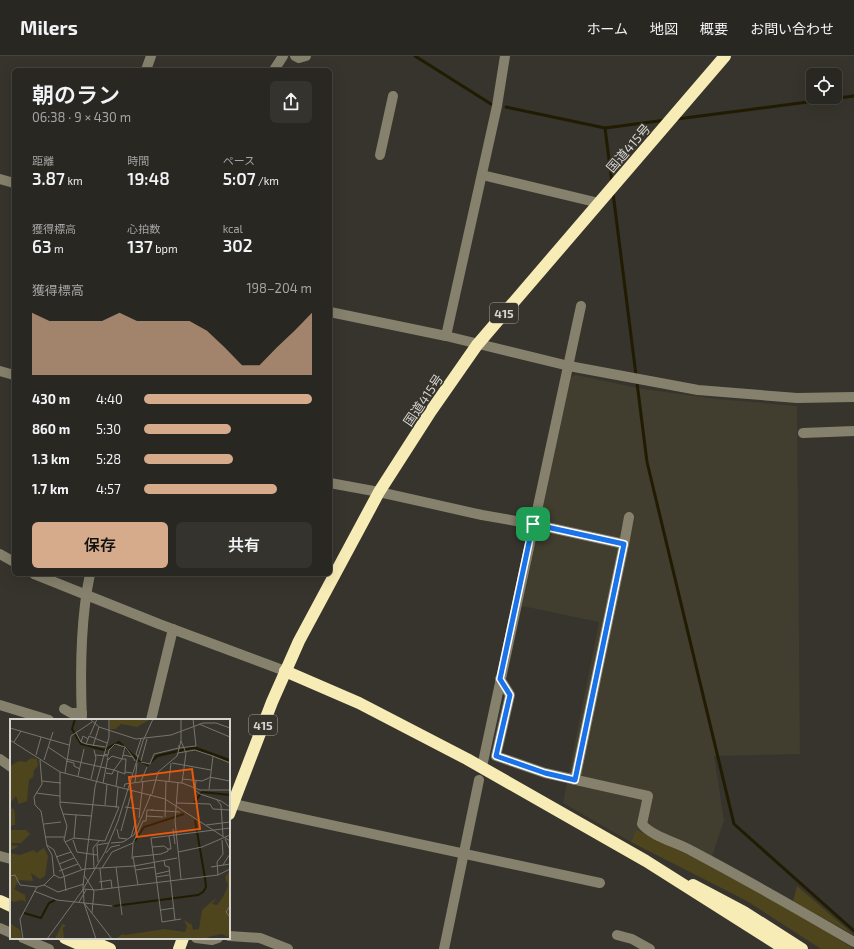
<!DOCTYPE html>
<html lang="ja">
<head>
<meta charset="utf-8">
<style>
  body { margin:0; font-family:"Exo 2","Noto Sans JP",sans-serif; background:#34332e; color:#f1f3f6; height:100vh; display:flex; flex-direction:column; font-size:15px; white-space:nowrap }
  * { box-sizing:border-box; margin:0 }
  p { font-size:13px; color:#a5a5a5 }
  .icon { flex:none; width:22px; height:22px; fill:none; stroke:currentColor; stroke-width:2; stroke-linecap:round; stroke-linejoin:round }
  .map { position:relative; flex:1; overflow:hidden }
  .details { position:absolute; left:12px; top:12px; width:320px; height:508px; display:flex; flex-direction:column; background:#282721; border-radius:6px; box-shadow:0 4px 16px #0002,0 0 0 1px #44443f }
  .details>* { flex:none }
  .tools { position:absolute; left:806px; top:12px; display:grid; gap:8px }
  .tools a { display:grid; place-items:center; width:36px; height:36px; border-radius:6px; background:#282721; box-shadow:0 4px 16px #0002,0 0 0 1px #44443f; font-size:20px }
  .pin { position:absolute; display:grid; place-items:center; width:34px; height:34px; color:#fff; margin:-17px; border-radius:8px; box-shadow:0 2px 6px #0006 }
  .round { display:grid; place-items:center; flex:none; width:42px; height:42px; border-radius:6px; background:#34332e }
  .overview { display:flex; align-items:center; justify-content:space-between; height:68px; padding:0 20px }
  h1 { font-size:22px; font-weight:600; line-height:30px }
  .stats { display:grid; grid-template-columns:repeat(3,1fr); gap:6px; height:68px; padding:4px 20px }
  .stats div { display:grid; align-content:center }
  .stats b { font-size:17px; font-weight:600 }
  .stats small { font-size:11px; font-weight:400 }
  .stats p { font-size:11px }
  .chart { height:112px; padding:8px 20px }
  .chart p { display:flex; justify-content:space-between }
  .chart svg { width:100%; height:72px; margin-top:4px; fill:#d6ab8b; opacity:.7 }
  .action { display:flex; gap:8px; margin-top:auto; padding:8px 20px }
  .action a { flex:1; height:46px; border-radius:6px; background:#d6ab8b; color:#111; font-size:16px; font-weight:600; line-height:46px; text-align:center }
  .action a+a { background:#34332e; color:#f1f3f6 }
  ul { padding:0 20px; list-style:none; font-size:13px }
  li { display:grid; grid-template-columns:64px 48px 1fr; align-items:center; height:30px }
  li i { height:10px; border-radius:5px; background:#d6ab8b }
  header { display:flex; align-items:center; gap:24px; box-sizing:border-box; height:56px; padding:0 20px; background:#282721; border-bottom:1px solid #44443f }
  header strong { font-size:19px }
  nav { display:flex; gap:22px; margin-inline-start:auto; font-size:14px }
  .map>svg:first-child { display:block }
  .built { fill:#413d2f }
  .green { fill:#4e451d }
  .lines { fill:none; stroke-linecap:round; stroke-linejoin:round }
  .stream { stroke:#211b02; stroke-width:3 }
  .minor { stroke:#86816c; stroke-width:10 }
  .highway { stroke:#f8ecb6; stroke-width:12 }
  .highway-bridge { stroke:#f8ecb6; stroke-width:12 }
  .route-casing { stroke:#fff; stroke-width:8 }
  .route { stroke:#1a73e8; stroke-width:5 }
  .labels { text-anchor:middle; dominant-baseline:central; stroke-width:3; stroke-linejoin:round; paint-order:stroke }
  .shield { fill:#36342c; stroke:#a6a49e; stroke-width:1 }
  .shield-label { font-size:12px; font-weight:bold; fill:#d6d4cf }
  .street-label { font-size:13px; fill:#d6d4cf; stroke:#36342c }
  .inset-river { fill:none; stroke:#211b02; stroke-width:2 }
  .inset-road { fill:none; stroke:#76746d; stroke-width:1 }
  .view { fill:#e8590c; fill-opacity:0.15; stroke:#e8590c; stroke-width:2 }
  .inset-edge { fill:none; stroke:#d6d4cf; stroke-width:2 }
</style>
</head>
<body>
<header>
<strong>Milers</strong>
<nav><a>ホーム</a><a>地図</a><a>概要</a><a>お問い合わせ</a></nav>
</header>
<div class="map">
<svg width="854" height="893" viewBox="0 0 854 893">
  <rect width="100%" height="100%" fill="#36342c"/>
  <path class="built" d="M576,319L643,333L717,343L797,350L800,698L714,700L724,764L709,809L636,775L631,786L563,747L599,566L522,550L571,321Z"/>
  <g class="green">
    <path d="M636,774L712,810L801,859L854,893H821L747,845L631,786Z"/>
    <path d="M797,830L854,879L793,845Z"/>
  </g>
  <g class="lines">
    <g class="stream">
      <path d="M415,0L491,48"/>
      <path d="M506,51L605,72L666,64"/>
      <path d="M677,63L854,40"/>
      <path d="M605,72L612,127"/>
      <path d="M613,137L647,406L734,768L854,875"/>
    </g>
    <g class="minor">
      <path d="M295,0L299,2L306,0"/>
      <path d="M146,14L151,0"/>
      <path d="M274,14L283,0"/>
      <path d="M380,99L393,40"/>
      <path d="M482,119L599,147"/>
      <path d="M0,123L14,127"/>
      <path d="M330,256L446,280L569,310L698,334L797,342L854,341"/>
      <path d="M446,280L497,50L505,0"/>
      <path d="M0,315L14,319"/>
      <path d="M803,377L854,375"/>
      <path d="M330,427L379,436L482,459L533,468L624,488L629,461"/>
      <path d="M0,498L14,506"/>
      <path d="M34,518L159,568L285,615"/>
      <path d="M500,623L510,639L496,700L545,717L648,740L642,768C651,780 678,787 692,795C747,824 801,855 854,886"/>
      <path d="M0,649L49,664"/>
      <path d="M64,653L71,657H82"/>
      <path d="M82,664C80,616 80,565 90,518"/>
      <path d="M151,664L173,573"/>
      <path d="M0,703L11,711"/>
      <path d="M483,706L581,250"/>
      <path d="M575,724L624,488"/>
      <path d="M229,747L600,827"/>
      <path d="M0,800L11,803"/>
      <path d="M0,872L11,877"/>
      <path d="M617,879L632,883L650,893"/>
      <path d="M229,880L260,882L288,893"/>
      <path d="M23,882L49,893"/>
      <path d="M196,882L212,884L218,882"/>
      <path d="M444,893L479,724"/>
    </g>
    <g class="highway">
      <path d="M285,615L359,647L467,703L646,805L785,893"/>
      <path d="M229,758L272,646L299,585L379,436L431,355L477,289L725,0"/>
      <path d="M693,829L744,856L802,893"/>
      <path d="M0,845L11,850"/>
      <path d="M65,882L90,893"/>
      <path d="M179,893L183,882"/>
    </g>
    <path class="highway-bridge" d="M85,882L110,893"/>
  </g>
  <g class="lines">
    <defs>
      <path id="route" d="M533,468L624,488L575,724L545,717L496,700L510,639L500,623Z"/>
    </defs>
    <use href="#route" class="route-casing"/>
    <use href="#route" class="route"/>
  </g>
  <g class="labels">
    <g class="shield">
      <rect x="490" y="247" width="28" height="20" rx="3"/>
      <rect x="249" y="659" width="28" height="20" rx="3"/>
    </g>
    <g class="shield-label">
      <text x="504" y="257">415</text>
      <text x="263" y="669">415</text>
    </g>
    <g class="street-label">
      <text transform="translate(628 92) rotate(-49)">国道415号</text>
      <text transform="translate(423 344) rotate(-56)">国道415号</text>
    </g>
  </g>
  <g transform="translate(10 663)">
    <rect width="220" height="220" fill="#36342c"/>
    <path d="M100,0H141L127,8L111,5L105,10H100ZM21,39L27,40L28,47L24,51L23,58L19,61L17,82L9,85L6,77L0,84V47L9,42L16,43ZM0,89L4,90L5,95V106L0,107ZM0,111H16L20,115L11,124H2L1,126L9,127L0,132ZM34,129L38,137L35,157L30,160L21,154L23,162L9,161L4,170L15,176L16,183L12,181L3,183L0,181V134L10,136L24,131L26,134ZM220,152V219L212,215L198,218L199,220L107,219L112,215L116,216L154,210L175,213L177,208L174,201L182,206L183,211L189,210L192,191L207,178L202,185L207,186L213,178L218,167L215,158ZM0,204L10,211L12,220H0ZM52,205L56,206L53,209L54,220H45Z" fill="#4e451d"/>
    <path d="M184,27L220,40V43L183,30L148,38L138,47L128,42V40L139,46L146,36Z" fill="#211b02"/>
    <path class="inset-river" d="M65,0L62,10L71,25L94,31L109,23L127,40M184,84L192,73L220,76M125,122L134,108L174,95M104,187L188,176L193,173L196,168L195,159L185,101M14,194L31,199L39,184L45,181"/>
    <path class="inset-road" d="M80,0L89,8L126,20L161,16L193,4H206L220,9M189,5L220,18M0,9L59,26M66,14L71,23L73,17L78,20L76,25L71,23M80,16L87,0M78,20L79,17L97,24M0,21L50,53L155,80L220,122M171,22L176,34L172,64M4,23L11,12M76,25L95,28M83,27L89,8M38,28L56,40M169,29L186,27L183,0M168,34L185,31L203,37L199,70M94,35L98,36L99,31L105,25L115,28M26,36L31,18M85,36L98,37M113,36L115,28L123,38M203,37L220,44M128,38L126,35L131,20M56,40L104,51L102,55L96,54M112,40L113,36L123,38L125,42M30,41L32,65L24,78L25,86L31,92L37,127L42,136L44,156M34,41L43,13M98,41L102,37L112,40M56,42L64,44V47L70,50M131,42L137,20M131,43L140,45L144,35L169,29V26M162,44L201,51M50,53V86L57,107L54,121L72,151M115,53L116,40H112L104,51L115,55V53L122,54M55,54L61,17L82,3M68,57L74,30M199,58L220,62M81,60L86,39L84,31M172,60L192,62L199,59M32,62L51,64M131,62L137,48M159,62L161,44M186,62L185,71L190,75L211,82L220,88M125,63L127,44M168,63L165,102L171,160M93,64L98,38M106,67L108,52M114,68L115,65L145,61L172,64L190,71H220M26,74L50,77M142,75L148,53L167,37L171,22V0M207,81L211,86L213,117M50,83L109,88M167,84L200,85L203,90L220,91M95,86L97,65M115,88L130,90M106,89L108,68M141,91L170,93M53,95L82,97M136,97L153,98M155,98L156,62M129,99L133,62M34,105L51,103M196,106L220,103M107,110L109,119L117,120M163,110L165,125M111,112L122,72M35,118H54M121,118L126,101M64,119L66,96M215,120L220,131M63,121L67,133L87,136M55,123L64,119L95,122L109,88M101,124L113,123L124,116L141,75M37,126L44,131L54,157L56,172M142,128L154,127L158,130M168,133L192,128L220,116M96,134L101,128L110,126M46,138L61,133M122,140L123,124L133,102H136L137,91H143M154,141L155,147L159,148L165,201M88,143L87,126L98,124M49,145L64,139M213,146L220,135M106,148L112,196M201,148L220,145M84,149L83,129L89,122M90,149L92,171M92,149L102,133L123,124M126,151L145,148M49,152L68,145M146,155L159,152M44,156L50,159L74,150L124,147L167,139M74,156L84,172L82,194M208,156L207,143L213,135L212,121M0,157L5,156L10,166L27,168L34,166L44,156M146,158L159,156M89,163L101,161L102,169M34,166L48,173L74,165M128,166L123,138L151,135L158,132V130H161L159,117M73,170L86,171L208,156L220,150M24,172L47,181L102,187M69,183L76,171M74,184L102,220M220,187L216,193L220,198M151,191L164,189M171,200L152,203L141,119L220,109M13,220L10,200L27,168M37,220L72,172L95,133L108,102L133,22L143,0M86,220L74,184L73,166L85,68L99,18V0"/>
    <path class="view" d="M182,50L190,110L127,118L119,58Z"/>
    <rect width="220" height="220" class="inset-edge"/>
  </g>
</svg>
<div class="tools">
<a><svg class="icon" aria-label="locate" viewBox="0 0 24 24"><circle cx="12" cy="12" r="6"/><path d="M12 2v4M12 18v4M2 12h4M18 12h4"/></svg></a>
</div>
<div class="pin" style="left:533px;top:468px;background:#1e9e55"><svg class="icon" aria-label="arrive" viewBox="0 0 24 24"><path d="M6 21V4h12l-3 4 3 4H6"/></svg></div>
<section class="details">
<div class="overview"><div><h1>朝のラン</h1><p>06:38 · 9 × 430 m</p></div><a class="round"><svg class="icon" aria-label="share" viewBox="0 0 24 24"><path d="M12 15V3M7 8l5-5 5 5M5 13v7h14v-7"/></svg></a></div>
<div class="stats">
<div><p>距離</p><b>3.87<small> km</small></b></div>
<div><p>時間</p><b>19:48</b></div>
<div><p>ペース</p><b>5:07<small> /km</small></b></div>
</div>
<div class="stats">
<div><p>獲得標高</p><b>63<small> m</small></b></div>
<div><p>心拍数</p><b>137<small> bpm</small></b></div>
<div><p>kcal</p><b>302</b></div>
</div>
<div class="chart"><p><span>獲得標高</span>198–204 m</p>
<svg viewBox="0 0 160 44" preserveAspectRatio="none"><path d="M0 44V6L10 11L20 11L30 11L40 11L50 6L60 11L70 11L80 11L90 11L100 17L110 27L120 38L130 38L140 27L150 17L160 6V44z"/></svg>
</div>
<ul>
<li><b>430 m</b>4:40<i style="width:100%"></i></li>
<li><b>860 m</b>5:30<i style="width:52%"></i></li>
<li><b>1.3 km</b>5:28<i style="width:53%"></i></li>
<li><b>1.7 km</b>4:57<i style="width:79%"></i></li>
</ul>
<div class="action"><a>保存</a><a>共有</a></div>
</section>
</div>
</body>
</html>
